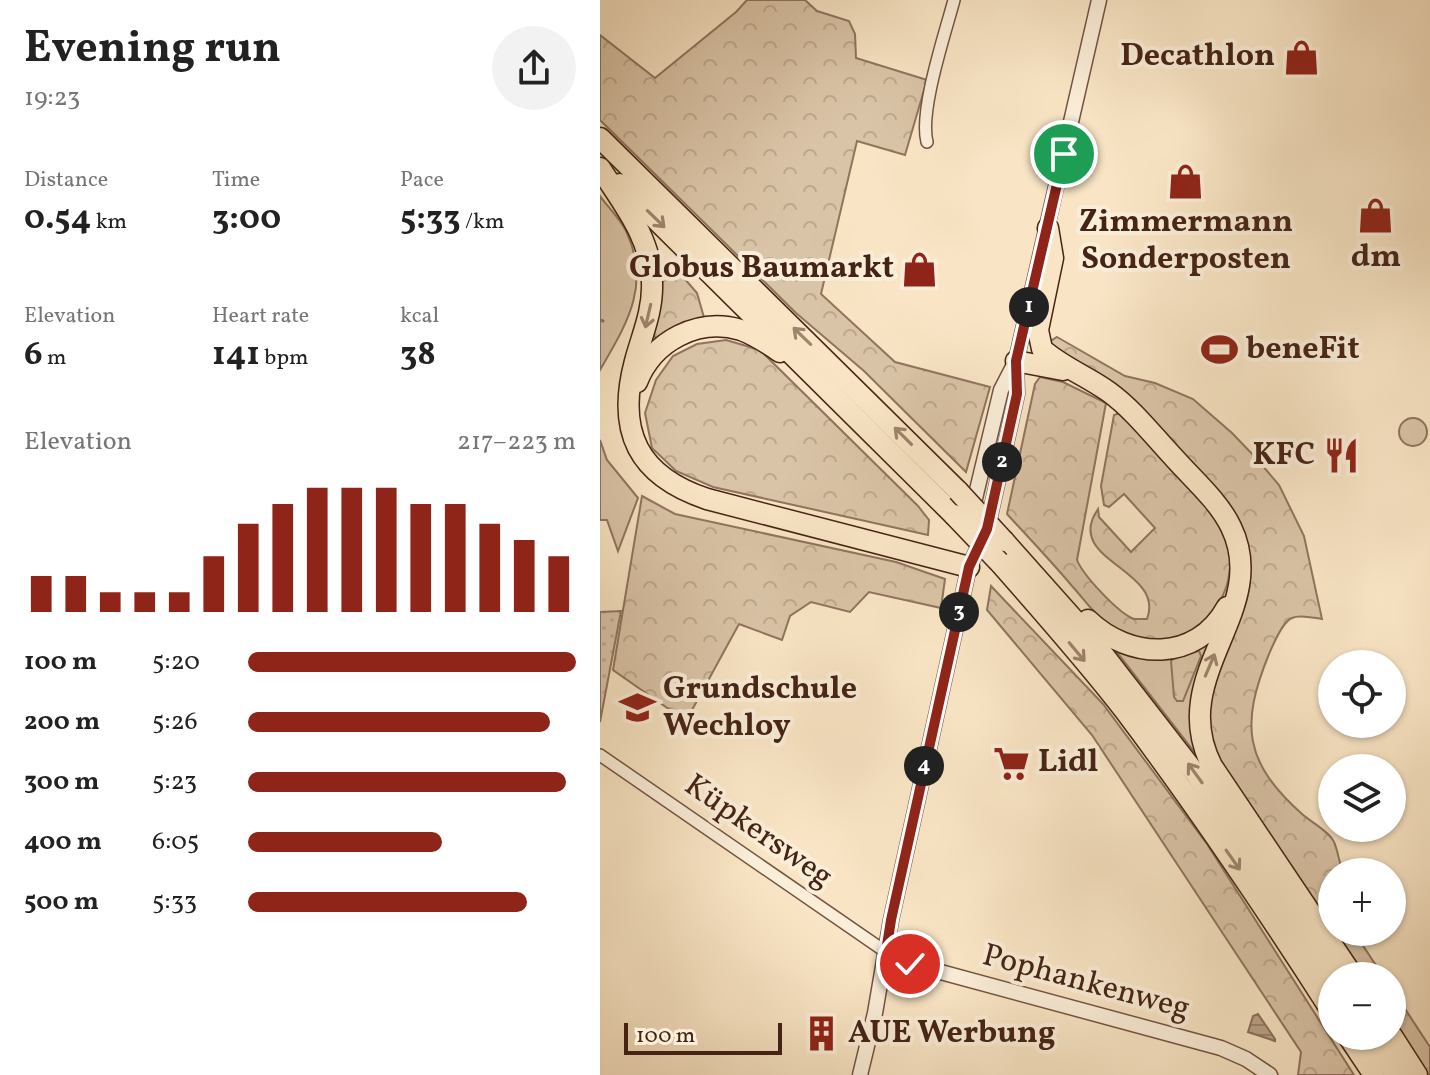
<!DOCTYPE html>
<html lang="en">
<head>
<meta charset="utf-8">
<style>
  body { margin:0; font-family:Vollkorn,serif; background:#f2f2f2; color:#222; height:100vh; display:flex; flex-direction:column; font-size:30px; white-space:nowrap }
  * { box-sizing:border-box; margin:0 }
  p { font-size:26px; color:#767676 }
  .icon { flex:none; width:44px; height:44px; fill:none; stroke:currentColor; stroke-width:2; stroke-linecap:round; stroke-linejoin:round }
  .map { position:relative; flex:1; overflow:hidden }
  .side { display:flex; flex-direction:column; background:#fff; width:600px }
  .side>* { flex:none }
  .buttons { position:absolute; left:718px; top:650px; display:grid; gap:16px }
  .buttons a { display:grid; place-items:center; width:88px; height:88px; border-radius:50%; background:#fff; box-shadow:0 2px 6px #0004; font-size:40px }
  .scale { position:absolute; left:24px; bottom:20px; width:158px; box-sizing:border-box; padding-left:8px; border:4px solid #452415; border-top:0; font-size:22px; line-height:28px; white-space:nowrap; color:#452415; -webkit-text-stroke:6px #fbeed9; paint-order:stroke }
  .pin { position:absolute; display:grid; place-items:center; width:68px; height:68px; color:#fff; margin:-34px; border:4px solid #fff; border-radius:50%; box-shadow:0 2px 8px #0007 }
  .km { position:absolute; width:40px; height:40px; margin:-20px; border-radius:50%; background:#222; color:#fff; font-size:22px; line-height:40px; text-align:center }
  .round { display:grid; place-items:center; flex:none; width:84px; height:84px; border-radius:42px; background:#f2f2f2 }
  .summary { display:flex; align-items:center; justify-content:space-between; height:136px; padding:0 24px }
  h1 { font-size:44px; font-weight:700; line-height:60px }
  .metrics { display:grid; grid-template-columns:repeat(3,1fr); gap:12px; height:136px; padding:8px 24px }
  .metrics div { display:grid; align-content:center }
  .metrics b { font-size:34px; font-weight:700 }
  .metrics small { font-size:22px; font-weight:400 }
  .metrics p { font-size:22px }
  .chart { height:224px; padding:16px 24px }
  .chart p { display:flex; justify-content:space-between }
  .chart svg { width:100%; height:144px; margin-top:8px; stroke:#8f2418; stroke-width:6 }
  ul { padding:0 24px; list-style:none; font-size:26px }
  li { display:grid; grid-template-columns:128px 96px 1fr; align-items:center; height:60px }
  li i { height:20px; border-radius:10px; background:#8f2418 }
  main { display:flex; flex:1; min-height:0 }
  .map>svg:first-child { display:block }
  .grass { fill:#dac4a7; stroke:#90745e; stroke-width:2 }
  .forest { fill:url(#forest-crowns); stroke:#90745e; stroke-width:2 }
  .garden { fill:url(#garden-dots); stroke:#90745e; stroke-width:2 }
  .water { fill:url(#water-rules); stroke:#8c705b; stroke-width:2 }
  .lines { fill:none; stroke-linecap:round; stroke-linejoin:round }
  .stream { stroke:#8c705b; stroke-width:3 }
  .minor-casing { stroke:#725441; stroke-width:14 }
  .tertiary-casing { stroke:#725441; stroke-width:17 }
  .motorway-casing { stroke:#452415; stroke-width:23 }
  .minor { stroke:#fbeed9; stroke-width:11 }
  .tertiary { stroke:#fbeed9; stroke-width:14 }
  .motorway { stroke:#f9e5c5; stroke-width:20 }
  .motorway-bridge-casing { stroke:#452415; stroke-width:23; stroke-linecap:butt }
  .motorway-bridge { stroke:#f9e5c5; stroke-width:20 }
  .oneway { stroke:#9f846d }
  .route-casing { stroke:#fff; stroke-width:16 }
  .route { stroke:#8f2418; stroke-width:10 }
  .labels { text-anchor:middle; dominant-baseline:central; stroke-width:8; stroke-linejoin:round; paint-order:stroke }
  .poi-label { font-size:32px; font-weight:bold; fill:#452415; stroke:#fbeed9; text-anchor:start }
  .street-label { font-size:32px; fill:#452415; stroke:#fbeed9 }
</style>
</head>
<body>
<main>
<section class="side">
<div class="summary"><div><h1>Evening run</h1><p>19:23</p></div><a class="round"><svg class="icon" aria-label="share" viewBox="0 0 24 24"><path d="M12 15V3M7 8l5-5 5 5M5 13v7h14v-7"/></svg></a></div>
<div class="metrics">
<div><p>Distance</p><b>0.54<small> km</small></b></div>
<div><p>Time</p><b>3:00</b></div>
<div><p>Pace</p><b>5:33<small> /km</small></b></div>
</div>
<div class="metrics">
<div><p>Elevation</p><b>6<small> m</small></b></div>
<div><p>Heart rate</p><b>141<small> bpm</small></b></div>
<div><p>kcal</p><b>38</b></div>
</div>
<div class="chart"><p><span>Elevation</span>217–223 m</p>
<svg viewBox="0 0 160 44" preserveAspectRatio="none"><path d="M5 44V33M15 44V33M25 44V38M35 44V38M45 44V38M55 44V27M65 44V17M75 44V11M85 44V6M95 44V6M105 44V6M115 44V11M125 44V11M135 44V17M145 44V22M155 44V27"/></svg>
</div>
<ul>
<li><b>100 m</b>5:20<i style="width:100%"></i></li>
<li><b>200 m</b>5:26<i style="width:92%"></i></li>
<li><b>300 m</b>5:23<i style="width:97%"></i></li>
<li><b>400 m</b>6:05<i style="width:59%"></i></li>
<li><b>500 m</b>5:33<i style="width:85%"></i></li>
</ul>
</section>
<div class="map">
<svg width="830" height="1075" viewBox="0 0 830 1075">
  <defs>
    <pattern id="forest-crowns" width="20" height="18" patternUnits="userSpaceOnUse" patternTransform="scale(2)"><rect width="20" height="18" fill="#dac4a7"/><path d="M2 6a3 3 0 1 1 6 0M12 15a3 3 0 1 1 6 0" fill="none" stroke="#bca88f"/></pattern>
    <pattern id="garden-dots" width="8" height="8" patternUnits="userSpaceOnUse" patternTransform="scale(2)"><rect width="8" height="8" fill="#dac4a7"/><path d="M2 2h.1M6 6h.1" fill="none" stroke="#bca88f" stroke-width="1.8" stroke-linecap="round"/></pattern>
    <pattern id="water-rules" width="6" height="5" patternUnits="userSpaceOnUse" patternTransform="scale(2)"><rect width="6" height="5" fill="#bca389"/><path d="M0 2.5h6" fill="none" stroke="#9b856f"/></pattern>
  </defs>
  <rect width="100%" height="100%" fill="#f9e5c5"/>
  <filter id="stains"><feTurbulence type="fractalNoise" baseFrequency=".0025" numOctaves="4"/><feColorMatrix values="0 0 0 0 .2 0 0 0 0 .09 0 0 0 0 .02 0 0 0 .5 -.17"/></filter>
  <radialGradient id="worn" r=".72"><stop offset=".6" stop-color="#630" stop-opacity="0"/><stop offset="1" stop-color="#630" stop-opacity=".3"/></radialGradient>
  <g class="grass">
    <path d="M0,196C8,207 20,219 26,231C52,285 26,325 0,370Z"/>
    <circle cx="813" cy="432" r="14"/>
    <path d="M0,440L7,460L38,498L18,551L7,520H0Z"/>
    <path d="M616,630L606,767L513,647Z"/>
  </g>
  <g class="forest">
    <path d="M147,0H205L217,11L249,21L255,34L256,58L327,80L305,155L257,141L221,294L295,362L390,387L366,472L264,371L196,313L0,120V35L55,78L136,12Z"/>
    <path d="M71,263L97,293L105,321L59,341L52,334L59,267Z"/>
    <path d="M457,337L525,376L555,383L593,399L632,433L656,458L679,485L704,536L722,619C714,618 700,614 692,618C682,622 673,645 669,654C640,725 644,762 702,814C711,822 730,832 734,842C738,851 739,862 743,872H732V932H762L758,938L783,976H761C730,930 699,885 669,839C647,807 618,773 609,733C606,717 610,702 615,686C633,618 672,590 635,519L446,344Z"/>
    <path d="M126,340L160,350L318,506L329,520L328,535L113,487L76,471L52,448L45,413L56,380L73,356L97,344Z"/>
    <path d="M440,377L463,382L506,403L477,560C483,575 518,613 534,619C536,619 546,619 547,619C566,569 462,561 498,509L499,517L531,552L555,528L524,494L509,507L504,505L501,486L514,415L520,413C547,438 570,466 594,493C603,503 616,514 622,526C656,599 578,672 510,626C495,616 484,599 472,586C451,561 429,538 407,514L435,384Z"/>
    <path d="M42,496L75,514L296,562L345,579L341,608L269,592L250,612L211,602L190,616L182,640L139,624L86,721L13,670Z"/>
    <path d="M391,586L503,704L607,844L754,1075H698L701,1052L492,735L387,610Z"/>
    <path d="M599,651L601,656L583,701H577L574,697L571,661L576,656Z"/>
    <path d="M792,989L830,1047V1075H826L792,1024Z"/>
  </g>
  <path class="garden" d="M21,611L0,722V612Z"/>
  <path class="water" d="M658,1014L675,1039V1041L648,1032L653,1016Z"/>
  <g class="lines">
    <path class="stream" d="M0,320L3,321"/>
    <defs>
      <g id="minor">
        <path d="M327,142C319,111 345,34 354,0"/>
        <path d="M0,755L286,952"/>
      </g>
      <g id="tertiary">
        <path d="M372,511L401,390L416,361L499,0"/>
        <path d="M286,952L300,961L621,1048L646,1059L670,1075"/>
        <path d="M260,1075L275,1013L291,920L369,567L387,529L417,394L416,361"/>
      </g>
      <g id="motorway">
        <path d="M0,138L358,491"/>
        <path d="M0,168C23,204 52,239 52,283C53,311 42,335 35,361C16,432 38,476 107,499L369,567"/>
        <path d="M20,184L354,515"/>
        <path d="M448,228L453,258L438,330L442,349C462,367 487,376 509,392C535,411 555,438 577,461C596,482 619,502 631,527C672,611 565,675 612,766L753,976"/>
        <path d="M416,361L463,370"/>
        <path d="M37,382C53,341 98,317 141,330C155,335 167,343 180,352"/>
        <path d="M404,541L492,640L595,773L732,977"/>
        <path d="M399,562C442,611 485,659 525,711C598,808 666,909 732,1012"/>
        <path d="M488,620C530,660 596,663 627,607"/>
        <path d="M748,1036L774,1075"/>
        <path d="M770,1036L796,1075"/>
        <path d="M792,1036L817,1075"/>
      </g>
    </defs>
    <use href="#minor" class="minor-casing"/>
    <use href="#tertiary" class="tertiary-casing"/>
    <use href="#motorway" class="motorway-casing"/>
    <use href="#minor" class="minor"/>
    <use href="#tertiary" class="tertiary"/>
    <use href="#motorway" class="motorway"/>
    <defs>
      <g id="motorway-bridge">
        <path d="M358,491L404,541"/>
        <path d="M354,515L399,562"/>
      </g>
    </defs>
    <use href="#motorway-bridge" class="motorway-bridge-casing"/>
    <use href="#motorway-bridge" class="motorway-bridge"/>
  </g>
  <defs><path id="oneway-shaft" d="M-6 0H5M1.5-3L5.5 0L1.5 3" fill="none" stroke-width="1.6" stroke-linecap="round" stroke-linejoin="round" transform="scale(2)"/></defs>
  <g class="oneway">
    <use href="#oneway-shaft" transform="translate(56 219) rotate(44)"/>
    <use href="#oneway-shaft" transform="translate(48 316) rotate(103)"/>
    <use href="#oneway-shaft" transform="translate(202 336) rotate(-136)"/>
    <use href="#oneway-shaft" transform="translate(303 436) rotate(-135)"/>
    <use href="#oneway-shaft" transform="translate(477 652) rotate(50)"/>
    <use href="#oneway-shaft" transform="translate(610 665) rotate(-67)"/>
    <use href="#oneway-shaft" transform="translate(595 773) rotate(-126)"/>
    <use href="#oneway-shaft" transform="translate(633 860) rotate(55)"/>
  </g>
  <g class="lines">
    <defs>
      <path id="route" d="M310,964L300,961L286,952L291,920L369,567L387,529L417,394L416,361L464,154"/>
    </defs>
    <use href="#route" class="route-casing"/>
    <use href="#route" class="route"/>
  </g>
  <defs>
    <symbol id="shop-bare" viewBox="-9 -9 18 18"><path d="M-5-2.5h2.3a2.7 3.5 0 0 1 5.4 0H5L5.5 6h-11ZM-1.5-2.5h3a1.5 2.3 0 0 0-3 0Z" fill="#8f2418" stroke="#fbeed9" stroke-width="2.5" paint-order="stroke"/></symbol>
    <symbol id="stadium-bare" viewBox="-9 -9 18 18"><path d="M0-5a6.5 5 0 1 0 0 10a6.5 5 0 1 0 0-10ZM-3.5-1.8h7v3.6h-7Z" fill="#8f2418" stroke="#fbeed9" stroke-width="2.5" paint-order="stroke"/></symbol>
    <symbol id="restaurant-bare" viewBox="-9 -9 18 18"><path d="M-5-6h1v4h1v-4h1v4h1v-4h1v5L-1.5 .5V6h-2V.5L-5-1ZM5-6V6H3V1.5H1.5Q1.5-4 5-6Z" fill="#8f2418" stroke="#fbeed9" stroke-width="2.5" paint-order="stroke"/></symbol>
    <symbol id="school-bare" viewBox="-9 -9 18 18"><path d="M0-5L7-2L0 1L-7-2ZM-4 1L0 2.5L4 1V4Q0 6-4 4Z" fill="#8f2418" stroke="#fbeed9" stroke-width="2.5" paint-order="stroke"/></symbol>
    <symbol id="supermarket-bare" viewBox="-9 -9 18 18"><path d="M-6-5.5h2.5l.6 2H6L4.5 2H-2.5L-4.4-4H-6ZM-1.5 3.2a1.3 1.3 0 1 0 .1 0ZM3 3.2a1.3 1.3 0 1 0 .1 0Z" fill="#8f2418" stroke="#fbeed9" stroke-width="2.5" paint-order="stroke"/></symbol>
    <symbol id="building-bare" viewBox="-9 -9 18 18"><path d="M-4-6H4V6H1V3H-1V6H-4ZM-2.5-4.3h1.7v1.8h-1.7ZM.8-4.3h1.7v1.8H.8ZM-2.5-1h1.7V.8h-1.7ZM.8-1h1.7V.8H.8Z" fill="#8f2418" stroke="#fbeed9" stroke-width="2.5" paint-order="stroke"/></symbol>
  </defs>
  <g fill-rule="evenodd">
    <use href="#shop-bare" x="676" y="32" width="51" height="51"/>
    <use href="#shop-bare" x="560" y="156" width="51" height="51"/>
    <use href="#shop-bare" x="750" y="190" width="51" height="51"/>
    <use href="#shop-bare" x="294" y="244" width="51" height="51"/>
    <use href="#stadium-bare" x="594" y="324" width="51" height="51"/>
    <use href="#restaurant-bare" x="716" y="430" width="51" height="51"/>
    <use href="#school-bare" x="12" y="682" width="51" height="51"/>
    <use href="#supermarket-bare" x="386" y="738" width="51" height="51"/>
    <use href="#building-bare" x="196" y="1008" width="51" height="51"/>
  </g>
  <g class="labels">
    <g class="poi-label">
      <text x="675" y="57" text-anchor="end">Decathlon</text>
      <text x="586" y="223" text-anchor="middle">Zimmermann<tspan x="586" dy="37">Sonderposten</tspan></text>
      <text x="776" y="258" text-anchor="middle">dm</text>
      <text x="294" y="269" text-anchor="end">Globus Baumarkt</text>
      <text x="646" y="350">beneFit</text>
      <text x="715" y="456" text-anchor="end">KFC</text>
      <text x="63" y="690">Grundschule<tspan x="63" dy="37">Wechloy</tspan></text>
      <text x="438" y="763">Lidl</text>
      <text x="248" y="1034">AUE Werbung</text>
    </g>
    <g class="street-label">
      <text transform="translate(158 832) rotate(35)">Küpkersweg</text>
      <text transform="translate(486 983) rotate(15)">Pophankenweg</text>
    </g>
  </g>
  <rect width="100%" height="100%" filter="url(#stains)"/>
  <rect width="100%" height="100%" fill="url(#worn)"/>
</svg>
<div class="buttons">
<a><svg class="icon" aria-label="locate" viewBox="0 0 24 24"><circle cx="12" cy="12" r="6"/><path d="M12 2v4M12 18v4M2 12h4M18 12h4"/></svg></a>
<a><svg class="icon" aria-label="layers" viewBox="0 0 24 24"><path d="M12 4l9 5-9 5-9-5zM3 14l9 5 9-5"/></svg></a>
<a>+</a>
<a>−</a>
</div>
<div class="scale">100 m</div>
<div class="pin" style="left:464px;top:154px;background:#1e9e55"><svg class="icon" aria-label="arrive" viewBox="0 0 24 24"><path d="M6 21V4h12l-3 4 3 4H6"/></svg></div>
<div class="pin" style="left:310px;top:964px;background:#d93025"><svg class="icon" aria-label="check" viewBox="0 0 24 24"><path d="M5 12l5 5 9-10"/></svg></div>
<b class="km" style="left:429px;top:307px">1</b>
<b class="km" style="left:402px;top:462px">2</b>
<b class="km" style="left:359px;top:612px">3</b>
<b class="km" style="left:324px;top:766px">4</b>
</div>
</main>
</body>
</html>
